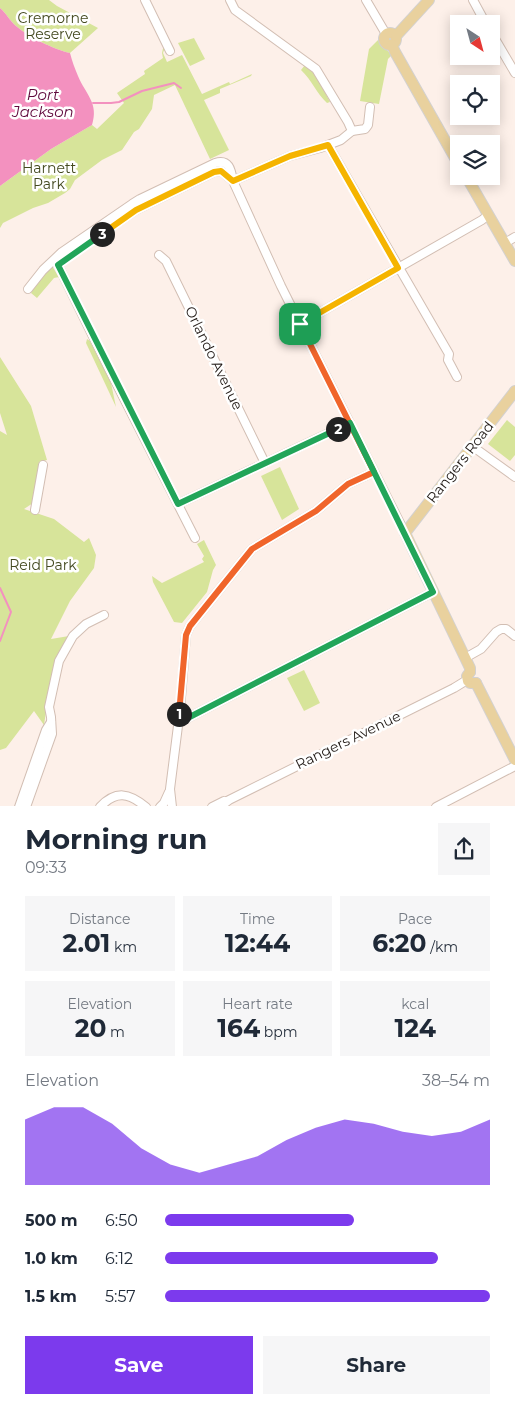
<!DOCTYPE html>
<html lang="en">
<head>
<meta charset="utf-8">
<style>
  body { margin:0; font-family:Montserrat,sans-serif; background:#f6f6f7; color:#1f2937; height:100vh; display:flex; flex-direction:column; font-size:19px; white-space:nowrap }
  * { box-sizing:border-box; margin:0 }
  p { font-size:16px; color:#747a83 }
  .icon { flex:none; width:28px; height:28px; fill:none; stroke:currentColor; stroke-width:2; stroke-linecap:round; stroke-linejoin:round }
  .map { position:relative; height:806px; overflow:hidden }
  .drawer { display:flex; flex-direction:column; background:#fff; flex:1 }
  .drawer>* { flex:none }
  .needle { width:32px; rotate:144deg }
  .buttons { position:absolute; left:450px; top:15px; display:grid; gap:10px }
  .buttons a { display:grid; place-items:center; width:50px; height:50px; border-radius:0px; background:#fff; box-shadow:0 2px 12px #0003; font-size:25px }
  .pin { position:absolute; display:grid; place-items:center; width:42px; height:42px; color:#fff; margin:-21px; border-radius:10px; box-shadow:0 2px 8px #0006 }
  .km { position:absolute; width:25px; height:25px; margin:-12px; border-radius:50%; background:#222; color:#fff; font-size:14px; line-height:25px; text-align:center }
  .round { display:grid; place-items:center; flex:none; width:52px; height:52px; border-radius:0px; background:#f6f6f7 }
  .summary { display:flex; align-items:center; justify-content:space-between; height:85px; padding:0 25px }
  h1 { font-size:28px; font-weight:700; line-height:38px }
  .stats { display:grid; grid-template-columns:repeat(3,1fr); gap:8px; height:85px; padding:5px 25px }
  .stats div { display:grid; align-content:center; border-radius:0px; background:#f6f6f7; text-align:center }
  .stats b { font-size:25px; font-weight:700 }
  .stats small { font-size:14px; font-weight:400 }
  .stats p { font-size:14px }
  .chart { height:140px; padding:10px 25px }
  .chart p { display:flex; justify-content:space-between }
  .chart svg { width:100%; height:90px; margin-top:5px; fill:#7c3aed; opacity:.7 }
  .action { display:flex; gap:10px; margin-top:auto; padding:10px 25px }
  .action a { flex:1; height:58px; border-radius:0px; background:#7c3aed; color:#fff; font-size:20px; font-weight:700; line-height:58px; text-align:center }
  .action a+a { background:#f6f6f7; color:#1f2937 }
  ul { padding:0 25px; list-style:none; font-size:16px }
  li { display:grid; grid-template-columns:80px 60px 1fr; align-items:center; height:38px }
  li i { height:12px; border-radius:6px; background:#7c3aed }
  .map>svg:first-child { display:block }
  .green { fill:#d7e49a }
  .water { fill:#f391bf }
  .lines { fill:none; stroke-linecap:round; stroke-linejoin:round }
  .stream { stroke:#f391bf; stroke-width:2 }
  .minor-casing { stroke:#d2beb3; stroke-width:10 }
  .major-casing { stroke:#d3d1d0; stroke-width:12 }
  .minor { stroke:#fff; stroke-width:8 }
  .major { stroke:#e9d19e; stroke-width:10 }
  .split-1-casing { stroke:#fff; stroke-width:10 }
  .split-2-casing { stroke:#fff; stroke-width:10 }
  .split-3-casing { stroke:#fff; stroke-width:10 }
  .split-4-casing { stroke:#fff; stroke-width:10 }
  .split-1 { stroke:#f0652b; stroke-width:6 }
  .split-2 { stroke:#22a559; stroke-width:6 }
  .split-3 { stroke:#22a559; stroke-width:6 }
  .split-4 { stroke:#f5b400; stroke-width:6 }
  .labels { text-anchor:middle; dominant-baseline:central; stroke-width:5; stroke-linejoin:round; paint-order:stroke }
  .park-label { font-size:14px; fill:#43491f; stroke:#fff }
  .street-label { font-size:14px; fill:#211a16; stroke:#fff }
  .water-label { font-size:15px; font-style:italic; fill:#60093d; stroke:#fff }
</style>
</head>
<body>
<div class="map">
<svg width="515" height="807" viewBox="0 0 515 807">
  <rect width="100%" height="100%" fill="#fdf0e9"/>
  <g class="green">
    <path d="M0,0H49L57,6L98,28L70,53C53,49 29,37 16,26C10,21 6,13 0,8Z"/>
    <path d="M194,38L205,59L190,66L178,43Z"/>
    <path d="M380,38L383,46L392,55L388,59L379,104L360,101L369,49Z"/>
    <path d="M164,44L165,47L163,53L167,62L182,55L202,94L229,82L230,84L252,74L251,76L220,89V93L204,100L229,150L210,159L175,85L154,95L152,109L139,129L134,132L122,150L102,160L75,180L70,189L65,193L48,203L33,208L3,223L0,228V186L51,149L92,125L97,129L124,103L117,93L145,74L144,71L163,58L162,53Z"/>
    <path d="M305,65L315,73L330,102L327,103C316,93 312,80 301,70Z"/>
    <path d="M52,266L59,277L54,278L37,298L31,293L47,267Z"/>
    <path d="M87,339L90,341L111,383L116,407L86,343Z"/>
    <path d="M0,357L31,406L47,460L39,462L38,480L33,503L24,509L54,519L84,542L89,538L96,555L94,568L70,601L51,639L69,636L57,659L51,679L44,725L34,711L6,748L0,750V431L7,435L0,413Z"/>
    <path d="M507,420L515,427V455L510,461L488,444Z"/>
    <path d="M280,467L299,509L282,520L261,476Z"/>
    <path d="M204,540L216,565L213,570L207,592L182,623L174,622L153,582L152,576L162,583L204,562L202,559L204,556L197,544Z"/>
    <path d="M304,670L320,703L304,711L287,678Z"/>
  </g>
  <path class="water" d="M0,8C6,13 10,21 16,26C29,37 53,49 70,53C72,61 75,69 78,76C86,95 99,103 92,125L51,149L0,186Z"/>
  <g class="lines">
    <g class="stream">
      <path d="M93,103H111L119,102L142,91L174,83L181,88"/>
      <path d="M0,588L11,612L0,641"/>
    </g>
    <defs>
      <g id="minor">
        <path d="M145,0L170,51"/>
        <path d="M230,0L235,10L316,69L348,122L352,131"/>
        <path d="M366,0L386,34"/>
        <path d="M473,0L486,24"/>
        <path d="M491,32L515,73"/>
        <path d="M328,145L449,354L448,360L457,377"/>
        <path d="M233,181L290,156L320,148L341,140L352,131L365,129L368,125L370,107"/>
        <path d="M505,243L515,237"/>
        <path d="M159,255L166,261L265,463"/>
        <path d="M28,289L43,270L62,252L132,204L140,199L215,163C229,159 231,169 233,181L281,286L405,533"/>
        <path d="M300,324L482,220L488,215"/>
        <path d="M472,446L515,477"/>
        <path d="M178,504L350,423"/>
        <path d="M35,510L43,465"/>
        <path d="M195,538L109,369L58,265L69,256L136,210L214,172L221,171L233,181"/>
        <path d="M465,658L481,649L496,632L501,629H506L515,636"/>
        <path d="M178,723L433,592"/>
        <path d="M19,807L46,730L51,722"/>
        <path d="M26,807L52,734L51,717L49,707L59,661L73,636L86,624L104,615"/>
        <path d="M100,807C116,790 129,793 146,807"/>
        <path d="M160,807L164,803L169,792"/>
        <path d="M172,807L170,789L180,710L186,635L190,626L252,549L316,511L348,484L374,472"/>
        <path d="M212,807L224,801"/>
        <path d="M220,807L229,800L454,688L467,680"/>
        <path d="M436,807L515,766"/>
      </g>
      <g id="major">
        <circle cx="390" cy="39" r="6"/>
        <path d="M396,36L429,0"/>
        <path d="M392,45L395,52L459,165"/>
        <path d="M466,176L515,261"/>
        <path d="M470,672V668L405,533L515,391"/>
        <path d="M470,672L467,676L468,681L470,683H476"/>
        <path d="M476,683L515,760"/>
      </g>
    </defs>
    <use href="#minor" class="minor-casing"/>
    <use href="#major" class="major-casing"/>
    <use href="#minor" class="minor"/>
    <use href="#major" class="major"/>
  </g>
  <g class="lines">
    <defs>
      <path id="split-1" d="M179,714L186,635L190,626L252,549L316,511L348,484L374,472L300,324"/>
      <path id="split-2" d="M179,714L178,723L433,592L350,423L338,429"/>
      <path id="split-3" d="M102,234L58,265L178,504L338,429"/>
      <path id="split-4" d="M102,234L136,210L214,172L221,171L233,181L290,156L328,145L398,268L300,324"/>
    </defs>
    <use href="#split-1" class="split-1-casing"/>
    <use href="#split-2" class="split-2-casing"/>
    <use href="#split-3" class="split-3-casing"/>
    <use href="#split-4" class="split-4-casing"/>
    <use href="#split-1" class="split-1"/>
    <use href="#split-2" class="split-2"/>
    <use href="#split-3" class="split-3"/>
    <use href="#split-4" class="split-4"/>
  </g>
  <g class="labels">
    <g class="park-label">
      <text x="53" y="18">Cremorne<tspan x="53" dy="16">Reserve</tspan></text>
      <text x="49" y="168">Harnett<tspan x="49" dy="16">Park</tspan></text>
      <text x="43" y="565">Reid Park</text>
    </g>
    <g class="street-label">
      <text transform="translate(214 358) rotate(64)">Orlando Avenue</text>
      <text transform="translate(460 462) rotate(-52)">Rangers Road</text>
      <text transform="translate(348 740) rotate(-26)">Rangers Avenue</text>
    </g>
    <g class="water-label">
      <text x="43" y="94">Port<tspan x="43" dy="17">Jackson</tspan></text>
    </g>
  </g>
</svg>
<div class="buttons">
<a><svg class="needle" viewBox="-14 -14 28 28"><path d="M0-13l5 13h-10z" fill="#e53935"/><path d="M0 13l5-13h-10z" fill="#747a83"/></svg></a>
<a><svg class="icon" aria-label="locate" viewBox="0 0 24 24"><circle cx="12" cy="12" r="6"/><path d="M12 2v4M12 18v4M2 12h4M18 12h4"/></svg></a>
<a><svg class="icon" aria-label="layers" viewBox="0 0 24 24"><path d="M12 4l9 5-9 5-9-5zM3 14l9 5 9-5"/></svg></a>
</div>
<div class="pin" style="left:300px;top:324px;background:#1e9e55"><svg class="icon" aria-label="arrive" viewBox="0 0 24 24"><path d="M6 21V4h12l-3 4 3 4H6"/></svg></div>
<b class="km" style="left:179px;top:714px">1</b>
<b class="km" style="left:338px;top:429px">2</b>
<b class="km" style="left:102px;top:234px">3</b>
</div>
<section class="drawer">
<div class="summary"><div><h1>Morning run</h1><p>09:33</p></div><a class="round"><svg class="icon" aria-label="share" viewBox="0 0 24 24"><path d="M12 15V3M7 8l5-5 5 5M5 13v7h14v-7"/></svg></a></div>
<div class="stats">
<div><p>Distance</p><b>2.01<small> km</small></b></div>
<div><p>Time</p><b>12:44</b></div>
<div><p>Pace</p><b>6:20<small> /km</small></b></div>
</div>
<div class="stats">
<div><p>Elevation</p><b>20<small> m</small></b></div>
<div><p>Heart rate</p><b>164<small> bpm</small></b></div>
<div><p>kcal</p><b>124</b></div>
</div>
<div class="chart"><p><span>Elevation</span>38–54 m</p>
<svg viewBox="0 0 160 44" preserveAspectRatio="none"><path d="M0 44V12L10 6L20 6L30 14L40 26L50 34L60 38L70 34L80 30L90 22L100 16L110 12L120 14L130 18L140 20L150 18L160 12V44z"/></svg>
</div>
<ul>
<li><b>500 m</b>6:50<i style="width:58%"></i></li>
<li><b>1.0 km</b>6:12<i style="width:84%"></i></li>
<li><b>1.5 km</b>5:57<i style="width:100%"></i></li>
</ul>
<div class="action"><a>Save</a><a>Share</a></div>
</section>
</body>
</html>
